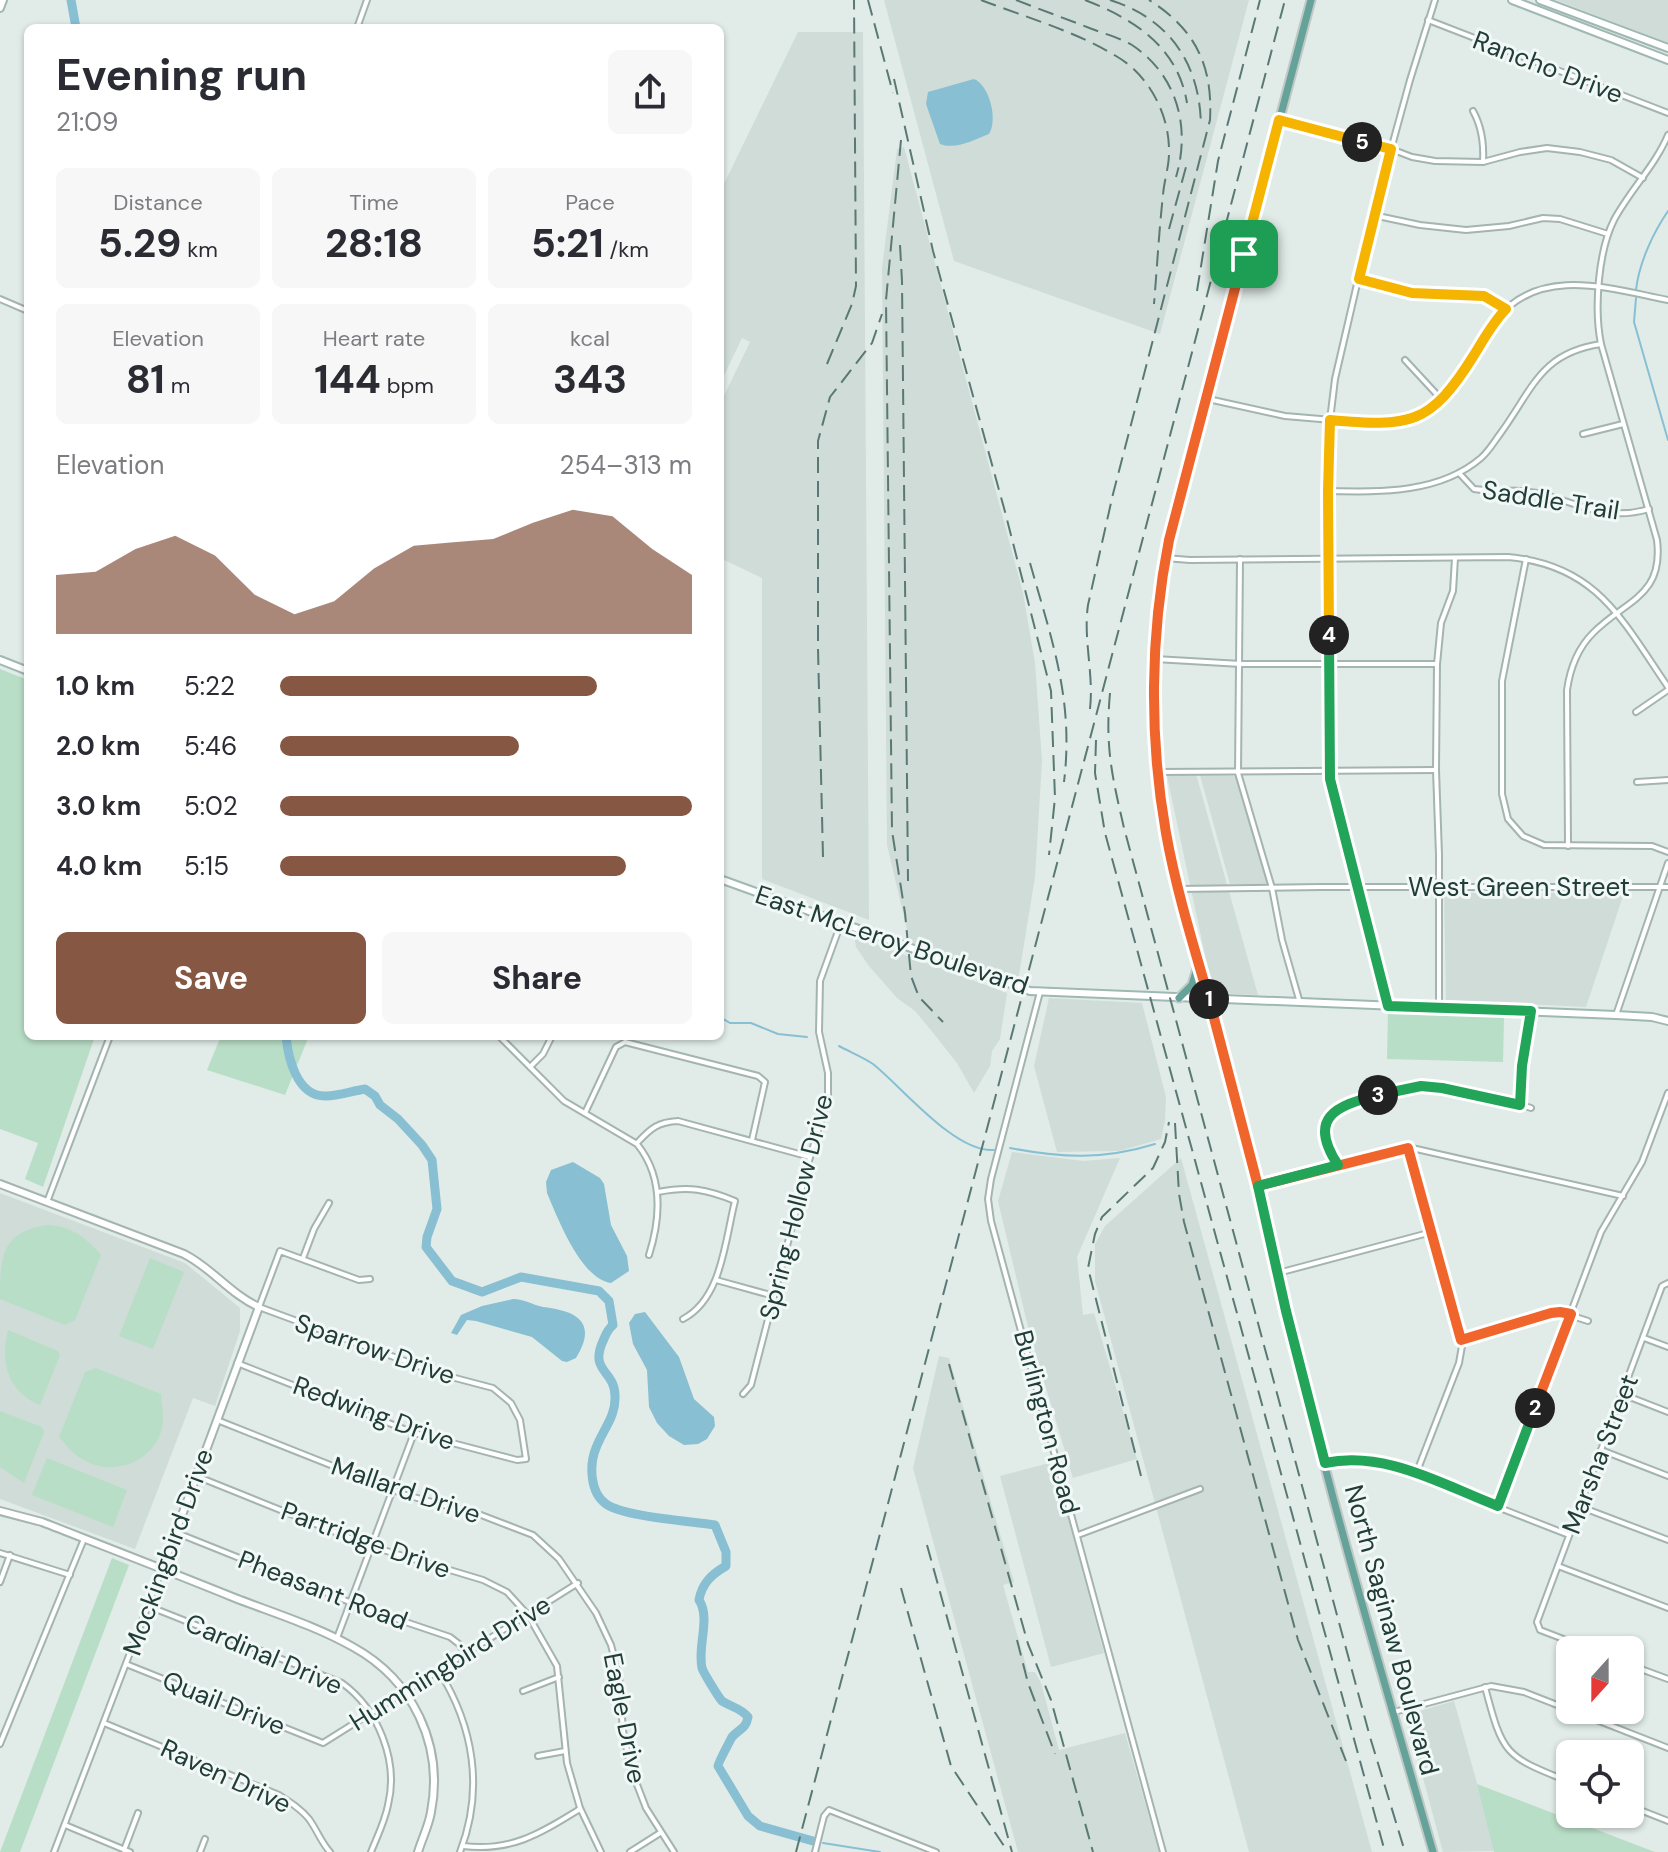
<!DOCTYPE html>
<html lang="en">
<head>
<meta charset="utf-8">
<style>
  body { margin:0; font-family:"DM Sans",sans-serif; background:#f7f7f7; color:#2b2b33; height:100vh; display:flex; flex-direction:column; font-size:30px; white-space:nowrap }
  * { box-sizing:border-box; margin:0 }
  p { font-size:26px; color:#7c7c81 }
  .icon { flex:none; width:44px; height:44px; fill:none; stroke:currentColor; stroke-width:2; stroke-linecap:round; stroke-linejoin:round }
  .map { position:relative; flex:1; overflow:hidden }
  .side { position:absolute; left:24px; top:24px; width:700px; height:1016px; display:flex; flex-direction:column; background:#fff; border-radius:12px; box-shadow:0 2px 6px #0004 }
  .side>* { flex:none }
  .needle { width:52px; rotate:201deg }
  .buttons { position:absolute; left:1556px; top:1636px; display:grid; gap:16px }
  .buttons a { display:grid; place-items:center; width:88px; height:88px; border-radius:12px; background:#fff; box-shadow:0 2px 6px #0004; font-size:40px }
  .pin { position:absolute; display:grid; place-items:center; width:68px; height:68px; color:#fff; margin:-34px; border-radius:16px; box-shadow:0 4px 12px #0006 }
  .km { position:absolute; width:40px; height:40px; margin:-20px; border-radius:50%; background:#222; color:#fff; font-size:22px; line-height:40px; text-align:center }
  .round { display:grid; place-items:center; flex:none; width:84px; height:84px; border-radius:12px; background:#f7f7f7 }
  .summary { display:flex; align-items:center; justify-content:space-between; height:136px; padding:0 32px }
  h1 { font-size:44px; font-weight:700; line-height:60px }
  .metrics { display:grid; grid-template-columns:repeat(3,1fr); gap:12px; height:136px; padding:8px 32px }
  .metrics div { display:grid; align-content:center; border-radius:12px; background:#f7f7f7; text-align:center }
  .metrics b { font-size:40px; font-weight:700 }
  .metrics small { font-size:22px; font-weight:400 }
  .metrics p { font-size:22px }
  .chart { height:224px; padding:16px 32px }
  .chart p { display:flex; justify-content:space-between }
  .chart svg { width:100%; height:144px; margin-top:8px; fill:#865743; opacity:.7 }
  .action { display:flex; gap:16px; margin-top:auto; padding:16px 32px }
  .action a { flex:1; height:92px; border-radius:12px; background:#865743; color:#fff; font-size:32px; font-weight:700; line-height:92px; text-align:center }
  .action a+a { background:#f7f7f7; color:#2b2b33 }
  ul { padding:0 32px; list-style:none; font-size:26px }
  li { display:grid; grid-template-columns:128px 96px 1fr; align-items:center; height:60px }
  li i { height:20px; border-radius:10px; background:#865743 }
  .map>svg:first-child { display:block }
  .built { fill:#cfdcd7 }
  .green { fill:#b9dec7 }
  .water { fill:#88bfd2 }
  .lines { fill:none; stroke-linecap:round; stroke-linejoin:round }
  .stream { stroke:#88bfd2; stroke-width:2 }
  .river { stroke:#88bfd2; stroke-width:9 }
  .minor-casing { stroke:#a4b4b0; stroke-width:8 }
  .tertiary-casing { stroke:#a4b4b0; stroke-width:10 }
  .secondary-casing { stroke:#9fb8b2; stroke-width:10 }
  .primary-casing { stroke:#c1c9c7; stroke-width:11 }
  .minor { stroke:#fff; stroke-width:4 }
  .tertiary { stroke:#fff; stroke-width:6 }
  .secondary { stroke:#fff; stroke-width:6 }
  .primary { stroke:#65a299; stroke-width:7 }
  .rail { stroke:#5b7974; stroke-width:2; stroke-dasharray:16 8; stroke-linecap:butt }
  .split-1-casing { stroke:#fff; stroke-width:16 }
  .split-2-casing { stroke:#fff; stroke-width:16 }
  .split-3-casing { stroke:#fff; stroke-width:16 }
  .split-4-casing { stroke:#fff; stroke-width:16 }
  .split-5-casing { stroke:#fff; stroke-width:16 }
  .split-6-casing { stroke:#fff; stroke-width:16 }
  .split-1 { stroke:#f0652b; stroke-width:10 }
  .split-2 { stroke:#f0652b; stroke-width:10 }
  .split-3 { stroke:#22a559; stroke-width:10 }
  .split-4 { stroke:#22a559; stroke-width:10 }
  .split-5 { stroke:#f5b400; stroke-width:10 }
  .split-6 { stroke:#f5b400; stroke-width:10 }
  .labels { text-anchor:middle; dominant-baseline:central; stroke-width:6; stroke-linejoin:round; paint-order:stroke }
  .street-label { font-size:26px; fill:#213d38; stroke:#f2f8f6 }
</style>
</head>
<body>
<div class="map">
<svg width="1668" height="1852" viewBox="0 0 1668 1852">
  <rect width="100%" height="100%" fill="#e1ece8"/>
  <g class="built">
    <path d="M884,0H1249L1160,334L954,261Z"/>
    <path d="M1556,0H1668V43Z"/>
    <path d="M798,32H863L869,920L762,879V578L720,558V404L750,342L742,338L720,384V192Z"/>
    <path d="M904,147L1023,593L1035,663L1042,761L1035,877L1018,981L910,942L887,845L882,268L897,149Z"/>
    <path d="M1196,774L1258,995L1213,993L1167,776Z"/>
    <path d="M1200,775L1236,776L1268,884H1230Z"/>
    <path d="M1444,893H1624L1586,1007L1446,1000Z"/>
    <path d="M854,936L1007,993L1000,1039L992,1051L990,1066L974,1093L957,1063L930,1029L915,1011L897,998L869,966L856,947Z"/>
    <path d="M1049,998L1142,1003L1166,1097L1165,1120L1161,1139L1119,1151L1057,1152L1034,1066Z"/>
    <path d="M1012,1152L1083,1161L1120,1158L1077,1257L1083,1315L1094,1313L1137,1459L1073,1478L1029,1331L998,1201Z"/>
    <path d="M1181,1158L1372,1852H1249L1095,1281V1244L1105,1226Z"/>
    <path d="M0,1193L185,1263L240,1308V1331L215,1406L193,1398L135,1549L0,1499Z"/>
    <path d="M939,1356L949,1358L1014,1582L1003,1585L1028,1672H1035L1041,1683L1059,1750L1125,1733L1159,1852H1018L913,1468Z"/>
    <path d="M1053,1462L1104,1653L1051,1667L1000,1476Z"/>
    <path d="M1454,1701L1496,1851L1443,1852L1406,1715Z"/>
  </g>
  <g class="green">
    <path d="M0,669L28,680V1036H95L43,1187L25,1179L38,1143L0,1129Z"/>
    <path d="M1388,1012L1504,1017L1503,1062L1387,1059Z"/>
    <path d="M221,1036H309L285,1095L207,1070Z"/>
    <path d="M48,1225C72,1226 86,1238 101,1255L75,1320L65,1325L0,1299C0,1259 0,1231 48,1225Z"/>
    <path d="M150,1258L184,1272L153,1349L119,1336Z"/>
    <path d="M8,1330L58,1351L60,1355L40,1405C8,1392 0,1363 8,1330Z"/>
    <path d="M96,1368L161,1394C162,1406 165,1420 161,1432C150,1464 111,1477 82,1459C73,1454 66,1445 59,1437L85,1372Z"/>
    <path d="M0,1411L42,1427L44,1432L24,1483L0,1467Z"/>
    <path d="M47,1458L127,1490L113,1527L32,1495Z"/>
    <path d="M112,1558L129,1565L20,1852H0Z"/>
    <path d="M1477,1784L1655,1852H1494Z"/>
  </g>
  <g class="water">
    <path d="M974,79C990,86 998,120 989,134C974,140 955,150 940,144L926,104L928,92Z"/>
    <path d="M573,1162L600,1178L604,1184L611,1225L627,1256L629,1271L611,1283C581,1279 558,1219 547,1193L546,1182L551,1170Z"/>
    <path d="M513,1299C524,1299 533,1305 543,1307C577,1311 598,1322 576,1358L567,1362L562,1361L532,1337L476,1321L467,1320L457,1335L451,1333L461,1315L482,1306Z"/>
    <path d="M645,1312L679,1357L694,1399L714,1417L715,1426L707,1439L698,1444L684,1445L669,1436L657,1423L649,1407L647,1370L633,1344L629,1323L635,1314Z"/>
  </g>
  <g class="lines">
    <g class="stream">
      <path d="M1636,290C1639,263 1653,233 1668,211"/>
      <path d="M1636,298L1634,322L1668,440"/>
      <path d="M720,1017L730,1023H751L778,1034L807,1037"/>
      <path d="M839,1046C850,1052 863,1057 873,1064C902,1087 955,1153 994,1150"/>
      <path d="M1010,1148C1062,1158 1103,1160 1155,1144"/>
      <path d="M823,1843L880,1852"/>
    </g>
    <g class="river">
      <path d="M71,0L76,28"/>
      <path d="M286,1036C288,1058 297,1097 326,1096C338,1096 352,1091 365,1089L375,1096L380,1105L398,1119L422,1145L432,1160L437,1209L427,1237L426,1247L452,1281L482,1292L521,1277L599,1291L609,1301L613,1325C607,1330 606,1334 603,1341C589,1372 615,1370 615,1396C616,1417 603,1429 596,1448C589,1465 590,1493 606,1504C625,1517 690,1521 715,1525L726,1552V1566C712,1574 702,1583 699,1600C711,1618 697,1647 702,1668C703,1672 719,1698 722,1701C731,1707 741,1708 748,1717C746,1729 739,1729 732,1737C731,1739 718,1763 718,1766L748,1816L760,1826L813,1841"/>
    </g>
    <defs>
      <g id="minor">
        <path d="M1428,20L1668,113"/>
        <path d="M357,28L367,0"/>
        <path d="M1473,111C1482,127 1484,144 1483,162"/>
        <path d="M1279,120L1391,149L1412,157L1435,161L1483,162L1520,152L1547,148L1580,152L1611,160L1643,178"/>
        <path d="M1373,215L1420,225L1466,230L1509,226L1543,218L1560,219L1608,234"/>
        <path d="M1359,279L1412,293L1484,296L1506,309"/>
        <path d="M0,299L28,311"/>
        <path d="M1405,360L1442,400"/>
        <path d="M1208,399L1285,416L1379,424L1396,423L1420,415L1450,392L1497,319C1540,265 1611,289 1668,300"/>
        <path d="M1583,434L1623,424"/>
        <path d="M1459,473L1474,489C1495,492 1516,489 1537,493C1580,503 1604,522 1649,509"/>
        <path d="M1328,491C1379,492 1439,494 1481,458C1489,451 1494,442 1500,434C1533,389 1540,353 1601,344"/>
        <path d="M1165,558L1190,560L1508,557C1597,565 1622,620 1668,687"/>
        <path d="M1240,559L1238,773L1272,888L1282,940L1300,1003"/>
        <path d="M1526,559L1502,681V794L1508,819L1523,836L1544,845L1652,846L1668,852"/>
        <path d="M1155,659L1241,664H1436"/>
        <path d="M1636,712L1668,690"/>
        <path d="M1158,772L1436,770"/>
        <path d="M1637,782L1668,780"/>
        <path d="M1568,846L1567,690C1570,669 1577,649 1593,633C1625,600 1664,597 1657,540L1601,344C1594,309 1598,252 1614,220C1630,190 1655,166 1668,135"/>
        <path d="M1178,889L1321,887H1668"/>
        <path d="M1040,992L991,1179L988,1199L991,1221L1163,1852"/>
        <path d="M1388,1006L1329,770L1328,491L1330,420L1335,379L1373,215L1410,80L1435,0"/>
        <path d="M1439,1007V855L1436,770L1437,664L1441,623L1453,591L1455,558"/>
        <path d="M1616,1015L1668,863"/>
        <path d="M499,1036L564,1101L637,1144C663,1176 661,1217 649,1255"/>
        <path d="M530,1067L543,1054L552,1036"/>
        <path d="M1520,1105L1522,1066L1531,1011"/>
        <path d="M585,1113L616,1047L625,1042L758,1076L765,1082L752,1140"/>
        <path d="M637,1143C651,1128 658,1122 678,1121L810,1157"/>
        <path d="M1408,1148L1462,1346L1459,1363L1416,1474"/>
        <path d="M1338,1165C1306,1116 1338,1103 1383,1094C1397,1091 1412,1086 1426,1087C1461,1089 1498,1098 1531,1108"/>
        <path d="M1258,1186L1396,1149L1412,1148L1623,1196"/>
        <path d="M658,1192C689,1186 706,1189 735,1201C725,1240 722,1299 683,1319"/>
        <path d="M47,1202L110,1036"/>
        <path d="M303,1258L314,1229L329,1203"/>
        <path d="M1278,1273L1432,1232"/>
        <path d="M716,1280L774,1296"/>
        <path d="M1644,1338L1668,1347"/>
        <path d="M1461,1340L1560,1312L1588,1321"/>
        <path d="M237,1363L414,1433L517,1460L526,1459L520,1420L511,1403L493,1388L440,1374L259,1307L280,1251L359,1280L370,1279"/>
        <path d="M743,1394L751,1385L810,1157L828,1097V1073L819,1032L820,981L841,923"/>
        <path d="M1622,1394L1668,1412"/>
        <path d="M217,1420L406,1495L481,1515L533,1535L559,1559L596,1613L611,1645L619,1676L623,1731L631,1769L646,1808L674,1852"/>
        <path d="M1601,1450L1668,1476"/>
        <path d="M1325,1463L1350,1458L1382,1462L1569,1535"/>
        <path d="M196,1476L370,1546L483,1580L507,1592L528,1615L557,1666L567,1763L580,1808L601,1852"/>
        <path d="M1498,1506L1601,1232L1642,1162L1668,1093"/>
        <path d="M1581,1507L1668,1540"/>
        <path d="M177,1533L367,1609L450,1637L459,1644L465,1653"/>
        <path d="M1078,1535L1200,1489"/>
        <path d="M0,1553L70,1575"/>
        <path d="M1558,1566L1668,1608"/>
        <path d="M0,1582L10,1555"/>
        <path d="M148,1606L342,1683C378,1709 399,1761 388,1805C385,1821 377,1837 371,1852"/>
        <path d="M337,1638L414,1433"/>
        <path d="M1592,1650L1540,1630L1537,1622L1662,1286L1668,1283"/>
        <path d="M126,1664L323,1743L578,1583"/>
        <path d="M1630,1665L1668,1679"/>
        <path d="M439,1671C474,1727 484,1790 460,1852"/>
        <path d="M1485,1687C1503,1755 1504,1756 1570,1782"/>
        <path d="M523,1691L559,1677"/>
        <path d="M1571,1710L1668,1748"/>
        <path d="M1394,1712L1491,1686L1524,1692L1570,1710"/>
        <path d="M104,1723L279,1795C290,1802 301,1809 309,1819C317,1830 321,1842 330,1852"/>
        <path d="M0,1744L84,1539"/>
        <path d="M538,1756L565,1751"/>
        <path d="M1630,1806L1668,1821"/>
        <path d="M65,1825L130,1852"/>
        <path d="M463,1846C512,1852 541,1833 580,1809"/>
        <path d="M124,1850L138,1813"/>
        <path d="M54,1852L162,1569"/>
        <path d="M200,1852L205,1839"/>
        <path d="M630,1852L660,1833"/>
        <path d="M815,1852L824,1816L829,1810L936,1852"/>
      </g>
      <g id="tertiary">
        <path d="M0,1184L184,1254C212,1268 230,1294 259,1307L162,1569"/>
        <path d="M0,1511L42,1522C106,1547 171,1572 235,1598C274,1613 316,1626 353,1647C413,1680 444,1745 431,1812C429,1825 422,1839 418,1852"/>
      </g>
      <g id="secondary">
        <path d="M1512,0L1668,60"/>
        <path d="M1540,0L1668,48"/>
        <path d="M0,8L3,0"/>
        <path d="M0,660L28,671"/>
        <path d="M720,879L1030,991L1616,1015L1652,1017L1668,1021"/>
      </g>
      <g id="primary">
        <path d="M1311,0L1169,540C1150,636 1148,740 1167,836C1186,940 1223,1041 1248,1144C1269,1232 1288,1320 1310,1408C1347,1557 1391,1705 1433,1852"/>
        <path d="M1179,998L1192,985L1198,965"/>
      </g>
    </defs>
    <use href="#minor" class="minor-casing"/>
    <use href="#tertiary" class="tertiary-casing"/>
    <use href="#secondary" class="secondary-casing"/>
    <use href="#primary" class="primary-casing"/>
    <use href="#minor" class="minor"/>
    <use href="#tertiary" class="tertiary"/>
    <use href="#secondary" class="secondary"/>
    <use href="#primary" class="primary"/>
    <g class="rail">
      <path d="M868,0L893,93"/>
      <path d="M981,0C1025,17 1075,31 1116,56C1149,75 1170,115 1169,153C1169,167 1164,181 1163,195C1159,231 1157,268 1154,304"/>
      <path d="M1016,0C1041,10 1067,19 1092,29C1105,34 1120,38 1132,45C1177,75 1191,127 1176,177"/>
      <path d="M1085,0C1134,19 1178,47 1187,103"/>
      <path d="M1110,0C1170,19 1200,64 1201,126"/>
      <path d="M894,79L933,251L1004,508L1051,691L1055,798L1049,855"/>
      <path d="M901,140L886,300L892,831L905,913L911,976L919,997L943,1022"/>
      <path d="M1169,229L1186,167"/>
      <path d="M900,245L902,281L908,881"/>
      <path d="M1197,291L1218,161L1260,0"/>
      <path d="M827,364L852,304L856,286L854,0"/>
      <path d="M1030,563C1052,641 1074,700 1064,782"/>
      <path d="M1110,693C1105,747 1112,776 1124,828L1370,1737L1405,1852"/>
      <path d="M1090,709C1094,674 1083,639 1088,605L1113,494L1210,120C1213,65 1195,29 1149,0"/>
      <path d="M1096,740L1095,773L1105,833L1385,1852"/>
      <path d="M823,857L818,649V441L830,397L872,343L882,314"/>
      <path d="M1175,1123L1179,1194L1184,1222L1298,1640L1346,1761"/>
      <path d="M949,1364L1028,1644L1051,1700L1093,1852"/>
      <path d="M1141,1476L1088,1268L1095,1234L1102,1217L1153,1168L1165,1142L1169,1122"/>
      <path d="M927,1545L1012,1852"/>
      <path d="M901,1588L951,1766L1006,1849"/>
      <path d="M1017,1640L1028,1683L1055,1754"/>
      <path d="M796,1852L1285,0"/>
    </g>
  </g>
  <g class="lines">
    <defs>
      <path id="split-1" d="M1209,999C1193,944 1176,889 1166,833C1149,737 1150,635 1169,540L1244,254"/>
      <path id="split-2" d="M1209,999L1258,1186L1408,1148L1461,1340L1551,1313L1560,1312L1571,1314L1535,1408"/>
      <path id="split-3" d="M1378,1095C1335,1106 1307,1118 1338,1165L1258,1186L1286,1311L1325,1463C1385,1450 1443,1485 1498,1506L1535,1408"/>
      <path id="split-4" d="M1329,635L1330,779L1388,1006L1531,1011L1522,1066L1520,1105L1442,1088L1421,1086L1378,1095"/>
      <path id="split-5" d="M1329,635L1328,491L1330,420C1410,427 1430,426 1474,355C1484,339 1493,322 1506,309L1484,296L1412,293L1359,279L1391,149L1362,142"/>
      <path id="split-6" d="M1244,254L1279,120L1362,142"/>
    </defs>
    <use href="#split-1" class="split-1-casing"/>
    <use href="#split-2" class="split-2-casing"/>
    <use href="#split-3" class="split-3-casing"/>
    <use href="#split-4" class="split-4-casing"/>
    <use href="#split-5" class="split-5-casing"/>
    <use href="#split-6" class="split-6-casing"/>
    <use href="#split-1" class="split-1"/>
    <use href="#split-2" class="split-2"/>
    <use href="#split-3" class="split-3"/>
    <use href="#split-4" class="split-4"/>
    <use href="#split-5" class="split-5"/>
    <use href="#split-6" class="split-6"/>
  </g>
  <g class="labels">
    <g class="street-label">
      <text transform="translate(1548 67) rotate(21)">Rancho Drive</text>
      <text transform="translate(1551 500) rotate(9)">Saddle Trail</text>
      <text x="1519" y="887">West Green Street</text>
      <text transform="translate(892 940) rotate(19)">East McLeroy Boulevard</text>
      <text transform="translate(796 1207) rotate(-76)">Spring Hollow Drive</text>
      <text transform="translate(375 1349) rotate(19)">Sparrow Drive</text>
      <text transform="translate(374 1413) rotate(20)">Redwing Drive</text>
      <text transform="translate(1047 1422) rotate(75)">Burlington Road</text>
      <text transform="translate(1600 1454) rotate(-69)">Marsha Street</text>
      <text transform="translate(406 1490) rotate(19)">Mallard Drive</text>
      <text transform="translate(366 1540) rotate(20)">Partridge Drive</text>
      <text transform="translate(168 1552) rotate(-70)">Mockingbird Drive</text>
      <text transform="translate(323 1590) rotate(21)">Pheasant Road</text>
      <text transform="translate(1392 1630) rotate(75)">North Saginaw Boulevard</text>
      <text transform="translate(264 1654) rotate(23)">Cardinal Drive</text>
      <text transform="translate(450 1663) rotate(-32)">Hummingbird Drive</text>
      <text transform="translate(224 1703) rotate(22)">Quail Drive</text>
      <text transform="translate(625 1718) rotate(79)">Eagle Drive</text>
      <text transform="translate(226 1776) rotate(25)">Raven Drive</text>
    </g>
  </g>
</svg>
<div class="buttons">
<a><svg class="needle" viewBox="-14 -14 28 28"><path d="M0-13l5 13h-10z" fill="#e53935"/><path d="M0 13l5-13h-10z" fill="#7c7c81"/></svg></a>
<a><svg class="icon" aria-label="locate" viewBox="0 0 24 24"><circle cx="12" cy="12" r="6"/><path d="M12 2v4M12 18v4M2 12h4M18 12h4"/></svg></a>
</div>
<div class="pin" style="left:1244px;top:254px;background:#1e9e55"><svg class="icon" aria-label="arrive" viewBox="0 0 24 24"><path d="M6 21V4h12l-3 4 3 4H6"/></svg></div>
<b class="km" style="left:1209px;top:999px">1</b>
<b class="km" style="left:1535px;top:1408px">2</b>
<b class="km" style="left:1378px;top:1095px">3</b>
<b class="km" style="left:1329px;top:635px">4</b>
<b class="km" style="left:1362px;top:142px">5</b>
<section class="side">
<div class="summary"><div><h1>Evening run</h1><p>21:09</p></div><a class="round"><svg class="icon" aria-label="share" viewBox="0 0 24 24"><path d="M12 15V3M7 8l5-5 5 5M5 13v7h14v-7"/></svg></a></div>
<div class="metrics">
<div><p>Distance</p><b>5.29<small> km</small></b></div>
<div><p>Time</p><b>28:18</b></div>
<div><p>Pace</p><b>5:21<small> /km</small></b></div>
</div>
<div class="metrics">
<div><p>Elevation</p><b>81<small> m</small></b></div>
<div><p>Heart rate</p><b>144<small> bpm</small></b></div>
<div><p>kcal</p><b>343</b></div>
</div>
<div class="chart"><p><span>Elevation</span>254–313 m</p>
<svg viewBox="0 0 160 44" preserveAspectRatio="none"><path d="M0 44V26L10 25L20 18L30 14L40 20L50 32L60 38L70 34L80 24L90 17L100 16L110 15L120 10L130 6L140 8L150 18L160 26V44z"/></svg>
</div>
<ul>
<li><b>1.0 km</b>5:22<i style="width:77%"></i></li>
<li><b>2.0 km</b>5:46<i style="width:58%"></i></li>
<li><b>3.0 km</b>5:02<i style="width:100%"></i></li>
<li><b>4.0 km</b>5:15<i style="width:84%"></i></li>
</ul>
<div class="action"><a>Save</a><a>Share</a></div>
</section>
</div>
</body>
</html>
